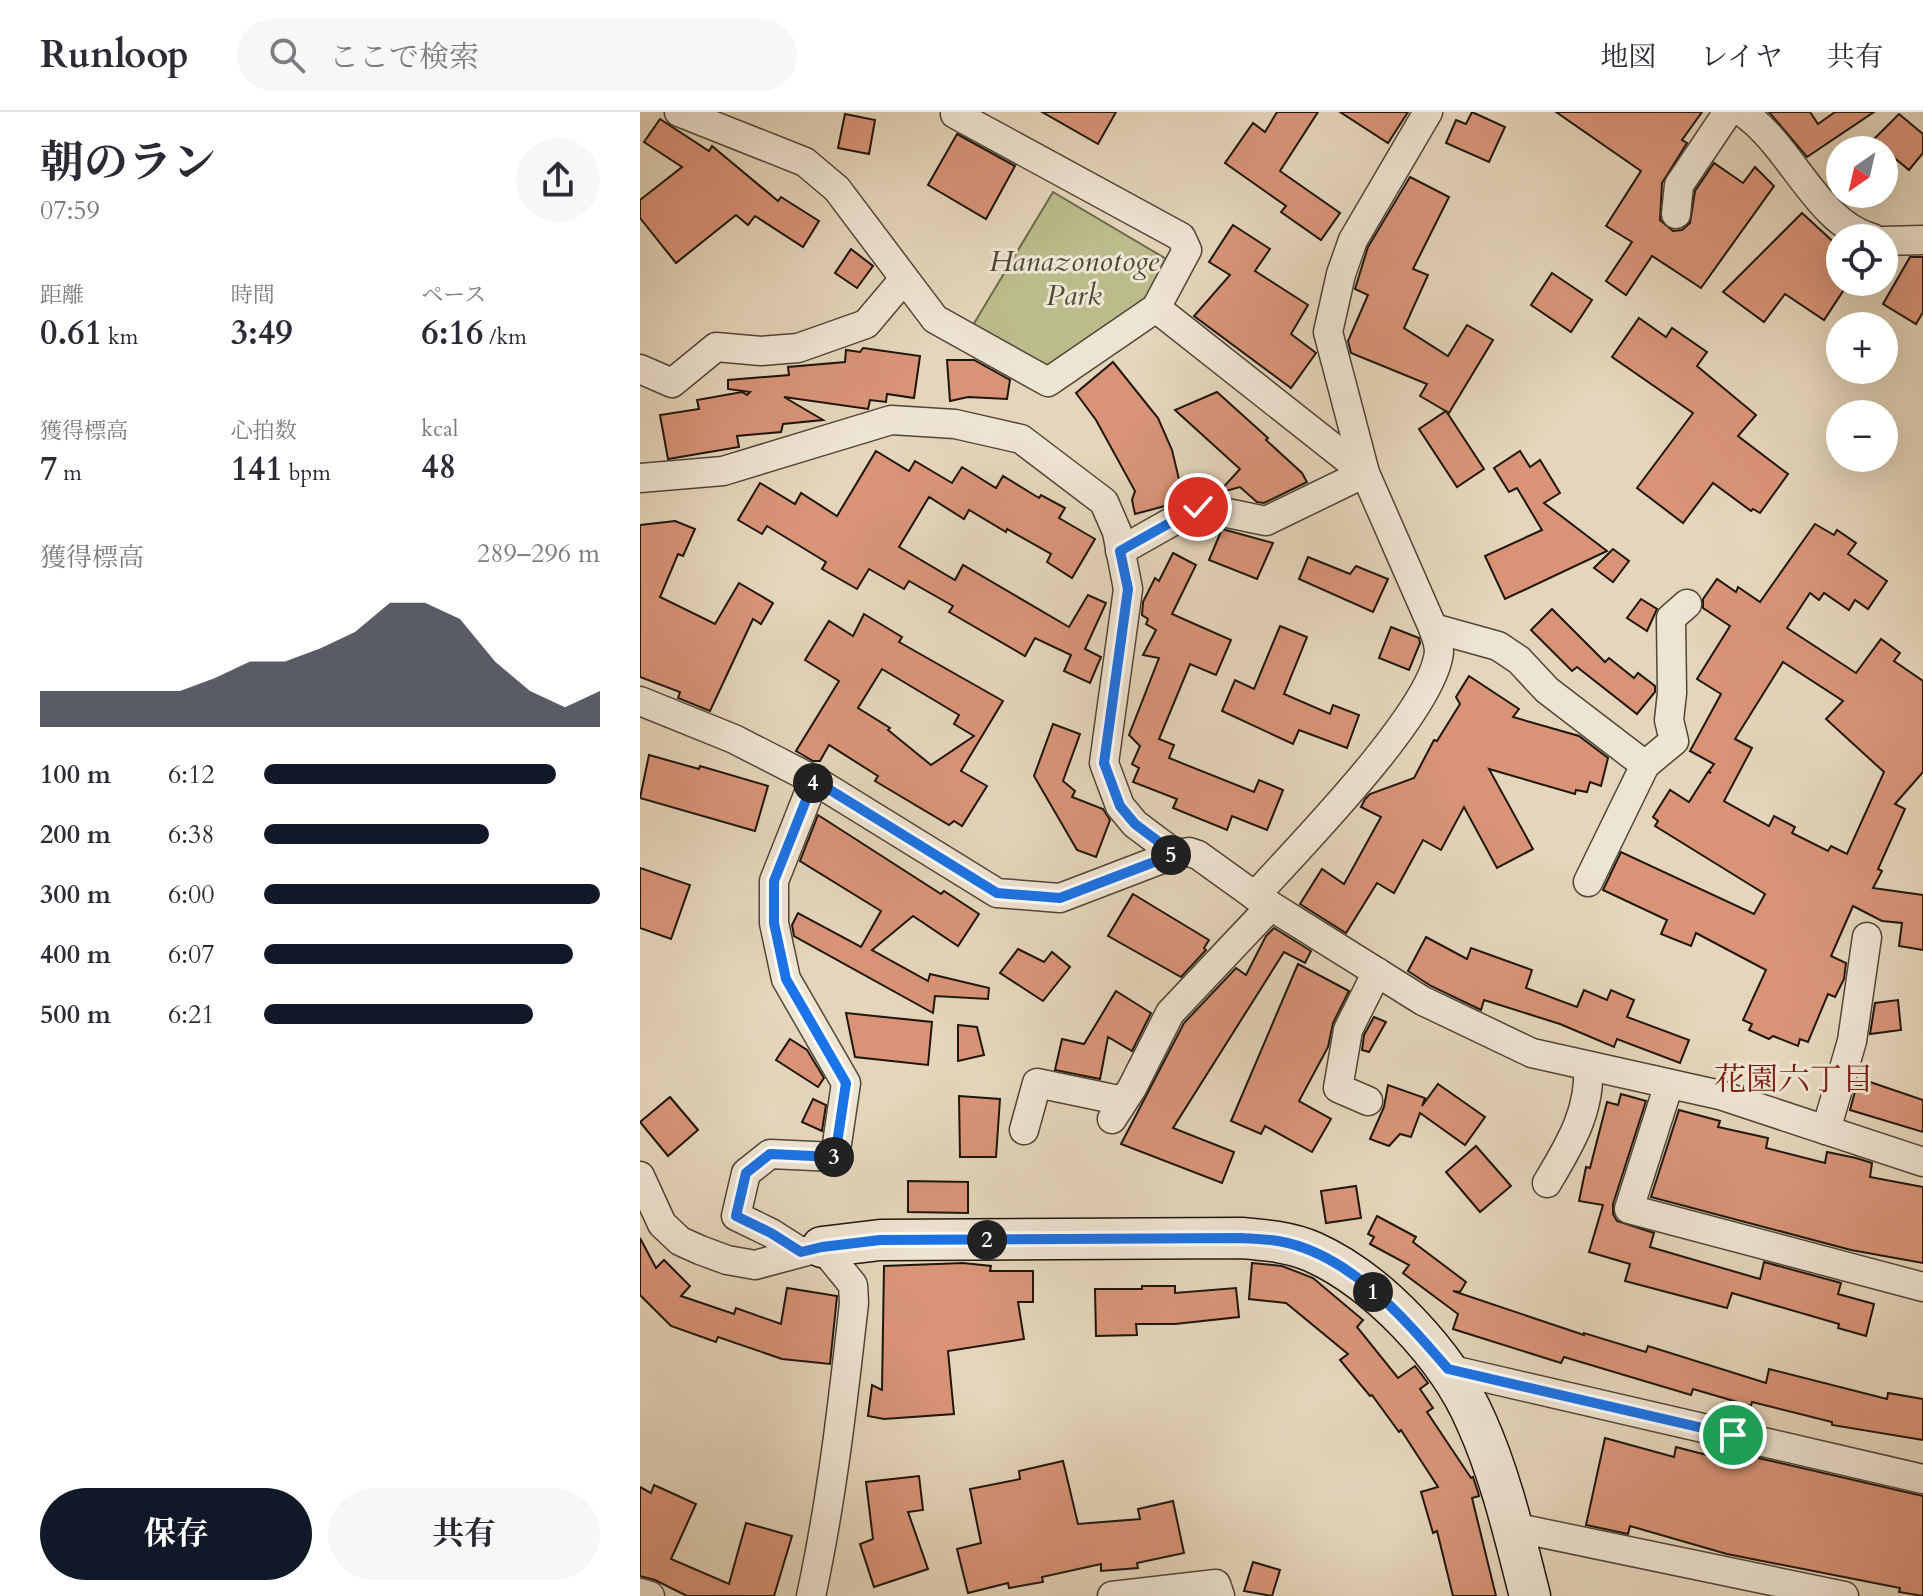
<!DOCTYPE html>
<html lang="ja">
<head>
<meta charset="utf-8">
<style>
  body { margin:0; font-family:Cardo,"Noto Serif JP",serif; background:#f7f7f7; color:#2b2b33; height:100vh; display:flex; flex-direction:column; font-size:30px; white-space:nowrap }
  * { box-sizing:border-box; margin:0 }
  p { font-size:26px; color:#7c7c81 }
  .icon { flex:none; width:44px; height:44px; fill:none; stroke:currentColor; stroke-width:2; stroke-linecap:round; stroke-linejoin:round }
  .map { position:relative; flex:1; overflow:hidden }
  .side { display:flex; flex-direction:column; background:#fff; width:640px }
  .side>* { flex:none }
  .needle { width:52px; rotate:214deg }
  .tools { position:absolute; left:1186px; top:24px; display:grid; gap:16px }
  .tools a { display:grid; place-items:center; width:72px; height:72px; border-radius:50%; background:#fff; box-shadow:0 8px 32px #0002; font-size:40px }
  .pin { position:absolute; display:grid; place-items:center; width:68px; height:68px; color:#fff; margin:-34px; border:4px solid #fff; border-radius:50%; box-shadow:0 2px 8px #0007 }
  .km { position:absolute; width:40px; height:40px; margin:-20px; border-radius:50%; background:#222; color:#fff; font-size:22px; line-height:40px; text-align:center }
  .round { display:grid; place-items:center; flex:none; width:84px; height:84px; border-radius:42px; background:#f7f7f7 }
  .overview { display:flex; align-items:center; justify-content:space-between; height:136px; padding:0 40px }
  h1 { font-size:44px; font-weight:700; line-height:60px }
  .stats { display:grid; grid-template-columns:repeat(3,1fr); gap:12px; height:136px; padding:8px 40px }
  .stats div { display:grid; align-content:center }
  .stats b { font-size:34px; font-weight:700 }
  .stats small { font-size:22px; font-weight:400 }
  .stats p { font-size:22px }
  .chart { height:224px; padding:16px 40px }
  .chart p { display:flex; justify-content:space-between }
  .chart svg { width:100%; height:144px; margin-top:8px; fill:#111827; opacity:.7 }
  .primary-button { display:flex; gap:16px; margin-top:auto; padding:16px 40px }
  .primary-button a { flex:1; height:92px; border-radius:48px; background:#111827; color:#fff; font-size:32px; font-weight:700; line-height:92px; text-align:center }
  .primary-button a+a { background:#f7f7f7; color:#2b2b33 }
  ul { padding:0 40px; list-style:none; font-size:26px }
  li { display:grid; grid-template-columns:128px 96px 1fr; align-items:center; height:60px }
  li i { height:20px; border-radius:10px; background:#111827 }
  header { display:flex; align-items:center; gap:48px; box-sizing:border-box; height:112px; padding:0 40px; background:#fff; border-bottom:2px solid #e1e1e2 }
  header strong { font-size:38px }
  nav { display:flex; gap:44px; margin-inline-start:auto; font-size:28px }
  .search { width:560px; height:72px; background:#f7f7f7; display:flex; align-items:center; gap:20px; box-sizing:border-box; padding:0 28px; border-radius:44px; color:#7c7c81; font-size:30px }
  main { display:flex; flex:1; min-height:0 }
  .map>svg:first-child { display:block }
  .green { fill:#bbbc8b; stroke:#6c694c; stroke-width:2 }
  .building { fill:#d99478; stroke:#1e160c; stroke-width:2; fill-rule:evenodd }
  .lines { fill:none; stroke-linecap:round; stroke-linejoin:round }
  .street-casing { stroke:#504638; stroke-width:31 }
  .secondary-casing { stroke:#1e160c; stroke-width:43 }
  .street { stroke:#eee4d2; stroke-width:28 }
  .secondary { stroke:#eee4d2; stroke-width:40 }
  .route-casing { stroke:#fff; stroke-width:16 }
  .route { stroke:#1a73e8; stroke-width:10 }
  .labels { text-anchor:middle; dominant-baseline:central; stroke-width:6; stroke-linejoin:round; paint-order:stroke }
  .park-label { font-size:30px; font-style:italic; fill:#4d4832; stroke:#eee4d2 }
  .neighbourhood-label { font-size:32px; fill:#7a1f14; stroke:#eee4d2 }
</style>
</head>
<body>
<header>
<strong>Runloop</strong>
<div class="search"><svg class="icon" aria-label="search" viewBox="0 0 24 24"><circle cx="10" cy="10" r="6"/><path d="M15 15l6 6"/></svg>ここで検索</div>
<nav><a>地図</a><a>レイヤ</a><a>共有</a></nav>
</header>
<main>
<section class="side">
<div class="overview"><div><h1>朝のラン</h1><p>07:59</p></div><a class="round"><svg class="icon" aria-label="share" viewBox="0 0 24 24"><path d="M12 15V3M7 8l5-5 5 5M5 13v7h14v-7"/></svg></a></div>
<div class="stats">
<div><p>距離</p><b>0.61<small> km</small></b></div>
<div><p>時間</p><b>3:49</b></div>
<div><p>ペース</p><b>6:16<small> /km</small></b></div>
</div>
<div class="stats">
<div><p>獲得標高</p><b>7<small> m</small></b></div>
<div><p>心拍数</p><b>141<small> bpm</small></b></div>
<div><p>kcal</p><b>48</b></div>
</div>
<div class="chart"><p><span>獲得標高</span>289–296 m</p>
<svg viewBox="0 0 160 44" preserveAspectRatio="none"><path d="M0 44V33L10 33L20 33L30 33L40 33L50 29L60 24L70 24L80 20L90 15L100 6L110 6L120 11L130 24L140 33L150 38L160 33V44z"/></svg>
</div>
<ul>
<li><b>100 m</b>6:12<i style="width:87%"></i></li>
<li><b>200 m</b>6:38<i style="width:67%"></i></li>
<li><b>300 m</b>6:00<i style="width:100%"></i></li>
<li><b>400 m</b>6:07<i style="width:92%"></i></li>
<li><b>500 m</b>6:21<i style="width:80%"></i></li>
</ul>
<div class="primary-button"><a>保存</a><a>共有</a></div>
</section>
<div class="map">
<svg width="1283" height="1484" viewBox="0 0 1283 1484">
  <rect width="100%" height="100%" fill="#e5d5ba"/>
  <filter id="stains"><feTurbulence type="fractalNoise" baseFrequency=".0025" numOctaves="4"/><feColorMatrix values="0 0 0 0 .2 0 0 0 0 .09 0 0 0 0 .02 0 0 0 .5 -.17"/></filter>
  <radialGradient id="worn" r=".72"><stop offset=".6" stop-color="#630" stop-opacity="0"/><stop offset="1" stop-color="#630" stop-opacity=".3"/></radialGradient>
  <path class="green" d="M413,80L528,148L514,184L416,256L400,255L330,218Z"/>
  <g class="building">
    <path d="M402,0H476L458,32Z"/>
    <path d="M637,0H678L640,59L700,101L681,128L641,100L646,94L585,51L613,11L625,20Z"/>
    <path d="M700,0H768L748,31Z"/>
    <path d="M832,0L865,15L849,50L806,31L816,8L826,12Z"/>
    <path d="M916,0H1062L1042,28L1047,31L1022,71L1020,108L1033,119L1042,118L1050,111L1055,79L1074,51L1103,71L1115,55L1134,74L1061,176L1012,144L986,183L966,169L992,130L966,114L1001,59Z"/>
    <path d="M1129,0H1170L1178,12L1195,0H1234L1167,45Z"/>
    <path d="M205,2L235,8L229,42L198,36Z"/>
    <path d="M1259,2L1283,22V41L1269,58L1233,28Z"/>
    <path d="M20,7L69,39L72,34L138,89L141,85L179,109L163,135L115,104L108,113L96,103L36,151L0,106V88L42,55L4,30Z"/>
    <path d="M317,22L375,54L346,107L288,73Z"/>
    <path d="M770,65L809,85L773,157L788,163L764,216L808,244L827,213L853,228L809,301L780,284L787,272L711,241L708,229L728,183L715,177L728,135Z"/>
    <path d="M1162,101L1200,136V170H1209L1184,208L1145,182L1124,210L1083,180Z"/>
    <path d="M593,113L630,137L615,159L668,193L651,222L676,241L651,276L554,204L590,163L569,150Z"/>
    <path d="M211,137L233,154L217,176L195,161Z"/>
    <path d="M1270,145H1283V200L1276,212L1243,192Z"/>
    <path d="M912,161L952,188L931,220L891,193Z"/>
    <path d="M999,206L1026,225L1032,216L1067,240L1057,254L1116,303L1098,324L1148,362L1120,401L1113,397L1111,399L1073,371L1043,411L997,376L1053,301L972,245Z"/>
    <path d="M223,236L280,244L274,286L247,282L246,290L230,288L228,297L144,285L183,308L143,312L141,320L97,324L99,335L28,347L20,303L59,297L57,288L102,280L107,283L110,280L88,277V268L149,263L148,255L205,250L206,238L220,240Z"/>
    <path d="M307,248H334L370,268L367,287L328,285L310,289Z"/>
    <path d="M473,250L518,306L532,338L543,384L525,394L495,402L492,388L495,379L456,308L436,281Z"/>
    <path d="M577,280L628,326L626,328L662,361L667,370L624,391L617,390L600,375L578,381L600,357L535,298Z"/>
    <path d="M806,299L844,357L817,375L779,317Z"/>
    <path d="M236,339L269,359L275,349L312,371L322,355L356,376L363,364L399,386L401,383L425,396L419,406L455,427L432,466L407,450L411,442L367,417L366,420L329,398L324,407L289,385L259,435L315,468L323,453L429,515L448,483L466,491L445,537L461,545L450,571L424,559L431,543L395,526L385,544L309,500L313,494L269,469L264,477L229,457L217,477L182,457L186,450L127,414L122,422L98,408L120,371L155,392L161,381L197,404Z"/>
    <path d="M880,339L890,355L900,348L920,381L904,391L967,439L865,487L845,444L902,418L877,376L869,380L854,356Z"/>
    <path d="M35,409L55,417L43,444L38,442L20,485L75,512L99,471L133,491L121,512L113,507L70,599L38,586L40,580L0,565V413Z"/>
    <path d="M1175,412L1194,423L1197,418L1216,431L1208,442L1247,469L1228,497L1215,488L1209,498L1184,481L1179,488L1170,481L1147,516L1216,561L1241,527L1260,541L1254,549L1283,569V660L1255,692L1265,697L1238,757L1242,759L1233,776L1283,783V838L1259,834L1262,811L1242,809L1213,794L1191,844L1206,851L1204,867L1195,885L1188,882L1168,930L1160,927L1158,934L1133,924L1129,927L1109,918L1112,912L1103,908L1126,858L1056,821L1051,834L1021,822L1027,808L963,778L981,740L1114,802L1125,782L1015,714L1018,709L1013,705L1030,678L1049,690L1068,660L1071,661L1069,659L1074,652L1050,639L1081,582L1057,567L1090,514L1063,496V487L1077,467L1096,480L1098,475L1120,490ZM1143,550L1203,589L1186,607L1244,660L1207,742L1191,734L1188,739L1152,721L1155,715L1134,704L1129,714L1084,689L1112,636L1095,627Z"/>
    <path d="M582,417L633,431L617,467L569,448Z"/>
    <path d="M973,437L989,449L973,470L954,456Z"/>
    <path d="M533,441L556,453L532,502L591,528L576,563L550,552L519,627L534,633L529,646L614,680L619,668L643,678L627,718L592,704L587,718L533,696L537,687L493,670L499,656L492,652L500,634L489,623L519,546L503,543L516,518L506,512L508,507L502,503L503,490L515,466L519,469Z"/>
    <path d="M668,445L710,462L716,454L748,467L733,500L659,467Z"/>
    <path d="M1001,487L1017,497L1007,519L987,506Z"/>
    <path d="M912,497L965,550L969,546L994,566L998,561L1015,574V580L997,602L937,555L932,559L891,518Z"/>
    <path d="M224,502L262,525L259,530L363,589L321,659L347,674L322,714L314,709L309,713L235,669L238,664L189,633L180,649H173L156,639L199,569L165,548L189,509L213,524ZM242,557L319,603L314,612L334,624L291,653L248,618L250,616L218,596Z"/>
    <path d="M640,514L667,525L644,582L690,602L693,593L719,603L707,636L659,618L653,632L582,599L595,568L614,577Z"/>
    <path d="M751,515L779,526L780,531L769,558L739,546Z"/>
    <path d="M829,564L879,597L873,605L939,624L968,646L961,674L950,670L947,680L936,678L935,682L849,657L893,737L857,756L824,695L801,738L783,728L754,781L737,771L706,821L660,792L682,757L704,772L741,705L721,695L725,687L730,682L774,666L794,628L797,629L820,592L816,585Z"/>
    <path d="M413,612L440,622L423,669L435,679L432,685L463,697L470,708L456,745L437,738L394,664Z"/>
    <path d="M9,643L59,657L60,654L128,674L115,719L0,686Z"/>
    <path d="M178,703L301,782L304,779L339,802L318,834L273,804L232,838L288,869L290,862L349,876L348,887L295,884L293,901L154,824L152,813L158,801L221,835L241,799L160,749Z"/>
    <path d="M0,756L50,773L31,827L0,816Z"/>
    <path d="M493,782L569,828L564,836L566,838L541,865L468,824Z"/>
    <path d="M634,816L671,839L665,851L644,840L533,1016L594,1040L582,1071L481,1032L544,911L596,856L606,863L626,824Z"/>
    <path d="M786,825L827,847L831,836L892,858L886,876L937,895L944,878L967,888L971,878L994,888L987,905L1049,928L1040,951L977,927L974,935L920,912L844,888L841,898L791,874L768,859Z"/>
    <path d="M378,837L404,850L412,840L430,855L403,889L360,861Z"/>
    <path d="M658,852L709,879L693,911L688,935L659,989L691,1007L672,1040L625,1014L621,1022L591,1009Z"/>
    <path d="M476,879L511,901L492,939L468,925L460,967L415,958L422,927L444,932Z"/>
    <path d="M1258,888L1261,918L1230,922L1235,891Z"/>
    <path d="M206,901L292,910L288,953L215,945Z"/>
    <path d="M734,905L746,910L729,940L722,938L724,923Z"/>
    <path d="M318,913L337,915L344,943L318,949Z"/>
    <path d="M150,927L167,938L184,966L178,975L136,948Z"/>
    <path d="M1230,970L1283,988V1020L1210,998L1217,972L1228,976Z"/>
    <path d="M798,972L845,1005L825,1033L780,1001L771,1025L760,1022L749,1034L730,1027L744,995L748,973L785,986L782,994Z"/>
    <path d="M981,982L1006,989L973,1092V1102L977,1109L1014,1121L1010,1135L1120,1167L1124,1150L1201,1171L1198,1182L1234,1192L1226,1224L1198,1216L1199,1212L1092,1181L1087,1196L985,1169L990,1152L949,1140L963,1093L939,1089L946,1055L950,1056L967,990L978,993Z"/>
    <path d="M319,984L360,987L356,1045H320Z"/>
    <path d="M30,985L58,1018L28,1044L0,1010Z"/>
    <path d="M173,987L186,993L182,1019L162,1010Z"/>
    <path d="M1039,998L1080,1009L1078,1015L1128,1026L1126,1036L1185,1051L1187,1040L1216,1046L1232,1051L1230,1065L1283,1075V1151L1211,1138L1011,1085Z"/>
    <path d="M836,1034L871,1074L840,1100L806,1060Z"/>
    <path d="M268,1069L328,1070V1101L268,1100Z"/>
    <path d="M716,1074L721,1106L686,1111L681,1079Z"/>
    <path d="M737,1104L776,1125L773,1130L826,1170L820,1180L813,1179L944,1223V1221L1006,1240L1008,1234L1126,1271L1129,1257L1247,1287L1248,1281L1283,1287V1328L1192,1313V1310L1112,1290L1111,1294L1053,1277L1051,1283L924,1245L921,1251L813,1217L818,1202L763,1161L769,1153L730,1132L734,1125L728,1122Z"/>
    <path d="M0,1126L16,1156L24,1148L50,1174L41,1184L94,1202L96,1196L141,1212L147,1176L197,1184L190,1252L142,1247L78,1225L76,1230L31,1214L0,1183Z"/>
    <path d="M323,1151L351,1154L350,1159H393V1190H378L384,1227L308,1239L314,1302L244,1307L228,1304L232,1273L242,1278L244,1154Z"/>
    <path d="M612,1151L642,1154L673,1166L723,1208L717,1215L758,1266L775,1254L788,1271L780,1277L793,1296L787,1300L831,1366L833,1365L838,1380L839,1384L832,1386L856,1484H813L797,1419L793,1421L781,1380L798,1375L761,1318L759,1320L732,1283L730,1284L700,1248L708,1242L646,1191L609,1187Z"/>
    <path d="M502,1174H535V1181L596,1176L599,1205L535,1212H496L497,1223L456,1224L455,1177H502Z"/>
    <path d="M965,1326L1034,1345L1036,1335L1090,1349L1092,1340L1283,1384V1484L1259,1480L1260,1476L1087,1442L990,1414L988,1422L946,1413Z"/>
    <path d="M423,1349L438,1412L500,1407L498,1397L533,1389L544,1441L497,1451L498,1456L461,1459V1452L402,1465L403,1470L369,1476L368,1471L328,1481L317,1437L341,1431L330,1377L380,1367L379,1359Z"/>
    <path d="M279,1364L283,1398L268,1400L288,1457L234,1475L220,1432L233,1427L226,1370Z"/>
    <path d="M14,1373L56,1392L31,1447L89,1472L106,1411L152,1424L134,1484H47L15,1468L0,1464V1375L11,1381Z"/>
    <path d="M613,1450L640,1458L632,1484L604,1479Z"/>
  </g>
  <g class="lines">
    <defs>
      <g id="street">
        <path d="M39,0L165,50L197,77L295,207L408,270L516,196L725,361L626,409L558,395L480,439"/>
        <path d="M1102,0C1151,33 1176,110 1232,126"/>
        <path d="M315,2L541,125L547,138L516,196"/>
        <path d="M1036,102L1039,73L1088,0"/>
        <path d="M1244,129L1283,128"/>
        <path d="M0,257L32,271L76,235L121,239L158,236L226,212L264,167"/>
        <path d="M0,366L83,359L251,308L315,312L381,327L464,390L477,420L488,477L464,651L480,694L495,712L535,742"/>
        <path d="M793,516L858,534L879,548L907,578L1005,653L948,770"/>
        <path d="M0,589L94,627L174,668L357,781L420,786L535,742L549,740L558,743L615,784L783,889L892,941L1080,983L1283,1050"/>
        <path d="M1005,653L1034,629L1029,608L1032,581L1031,506L1047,492"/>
        <path d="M615,784C658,736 793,600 799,540C799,531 796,524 793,516L725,361L688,220L701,162L713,128L788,0"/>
        <path d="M1013,968L1029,972L989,1097L1283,1175"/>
        <path d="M728,989L698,976L708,918L737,860"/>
        <path d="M472,1007L492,976L530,901L631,794"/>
        <path d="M384,1018L397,971L483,989"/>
        <path d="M1186,1018L1212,929L1227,825"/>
        <path d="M0,1064L22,1112L40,1129L60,1138L87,1148L115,1153L182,1135L213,1173L214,1191C203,1289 192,1387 171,1484"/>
        <path d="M907,1071C929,1034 951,999 948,954"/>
        <path d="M161,1140L131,1121L96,1104L106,1061L130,1042L195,1045L206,971L146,867L134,811V769L174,668"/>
        <path d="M808,1257L1283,1367"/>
        <path d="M873,1415L1204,1484"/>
        <path d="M0,1481L10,1484"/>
        <path d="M472,1484L576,1472L580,1484"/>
      </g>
      <path id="secondary" d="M182,1135L240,1128L601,1126C626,1128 650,1130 673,1140C738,1169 808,1244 836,1309C861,1364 875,1426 890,1484"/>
    </defs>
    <use href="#street" class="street-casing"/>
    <use href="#secondary" class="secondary-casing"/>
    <use href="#street" class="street"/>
    <use href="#secondary" class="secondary"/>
  </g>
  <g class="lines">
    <defs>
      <path id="route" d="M558,395L480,439L488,477L464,651L480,694L495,712L535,742L420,786L357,781L174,668L134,769V811L146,867L206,971L195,1045L130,1042L106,1061L96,1104L131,1121L161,1140L182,1135L240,1128L601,1126C613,1127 626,1127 638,1129C709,1141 764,1206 808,1257L1093,1323"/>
    </defs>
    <use href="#route" class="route-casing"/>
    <use href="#route" class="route"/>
  </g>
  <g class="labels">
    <g class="park-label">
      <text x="434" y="149">Hanazonotoge<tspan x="434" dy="34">Park</tspan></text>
    </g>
    <g class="neighbourhood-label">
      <text x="1154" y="968">花園六丁目</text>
    </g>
  </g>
  <rect width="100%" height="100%" filter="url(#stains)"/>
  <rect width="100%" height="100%" fill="url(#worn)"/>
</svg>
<div class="tools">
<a><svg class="needle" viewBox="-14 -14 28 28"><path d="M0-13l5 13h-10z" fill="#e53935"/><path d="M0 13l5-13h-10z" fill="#7c7c81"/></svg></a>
<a><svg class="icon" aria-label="locate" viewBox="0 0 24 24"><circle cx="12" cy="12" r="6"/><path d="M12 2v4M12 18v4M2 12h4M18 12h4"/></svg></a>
<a>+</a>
<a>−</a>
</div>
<div class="pin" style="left:1093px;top:1323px;background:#1e9e55"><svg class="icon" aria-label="arrive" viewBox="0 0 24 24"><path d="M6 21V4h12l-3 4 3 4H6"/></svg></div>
<div class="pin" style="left:558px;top:395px;background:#d93025"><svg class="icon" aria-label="check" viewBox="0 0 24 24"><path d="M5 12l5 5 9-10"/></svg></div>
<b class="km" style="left:733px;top:1180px">1</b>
<b class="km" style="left:347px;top:1128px">2</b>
<b class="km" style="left:194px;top:1045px">3</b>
<b class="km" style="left:173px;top:671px">4</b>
<b class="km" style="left:531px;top:743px">5</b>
</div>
</main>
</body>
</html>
